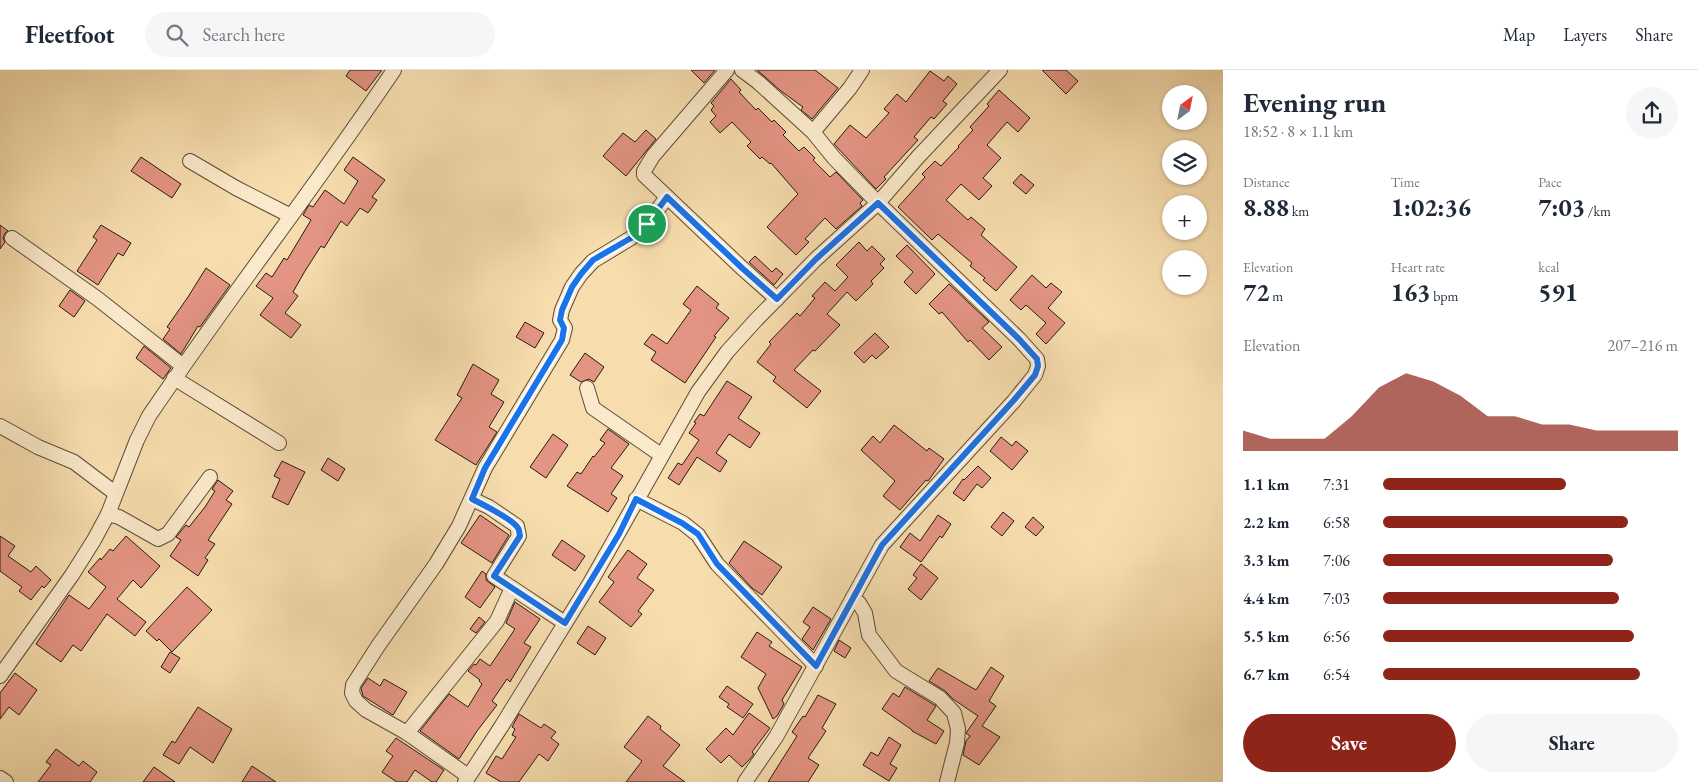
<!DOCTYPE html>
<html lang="en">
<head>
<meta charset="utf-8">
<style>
  body { margin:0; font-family:"EB Garamond",serif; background:#f6f6f7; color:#1f2937; height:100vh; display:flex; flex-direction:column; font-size:19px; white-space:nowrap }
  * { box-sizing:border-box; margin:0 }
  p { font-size:16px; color:#747a83 }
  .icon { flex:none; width:28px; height:28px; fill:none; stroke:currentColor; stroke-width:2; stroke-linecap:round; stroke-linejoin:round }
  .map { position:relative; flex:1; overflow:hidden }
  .details { display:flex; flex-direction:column; background:#fff; width:475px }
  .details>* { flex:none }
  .needle { width:32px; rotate:32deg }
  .fabs { position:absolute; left:1162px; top:15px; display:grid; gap:10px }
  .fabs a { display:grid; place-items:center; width:45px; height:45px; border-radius:50%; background:#fff; box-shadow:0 1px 4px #0004; font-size:25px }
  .pin { position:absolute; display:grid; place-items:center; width:42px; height:42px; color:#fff; margin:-21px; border:2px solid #fff; border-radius:50%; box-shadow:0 1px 5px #0007 }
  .round { display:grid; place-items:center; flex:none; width:52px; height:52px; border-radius:26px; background:#f6f6f7 }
  .summary { display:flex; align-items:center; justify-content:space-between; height:85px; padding:0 20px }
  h1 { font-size:28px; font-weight:700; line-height:38px }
  .figures { display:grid; grid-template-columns:repeat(3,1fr); gap:8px; height:85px; padding:5px 20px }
  .figures div { display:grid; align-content:center }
  .figures b { font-size:25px; font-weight:700 }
  .figures small { font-size:14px; font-weight:400 }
  .figures p { font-size:14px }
  .chart { height:140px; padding:10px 20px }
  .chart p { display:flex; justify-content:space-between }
  .chart svg { width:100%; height:90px; margin-top:5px; fill:#8f2418; opacity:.7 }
  .action { display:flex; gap:10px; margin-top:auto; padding:10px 20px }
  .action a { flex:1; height:58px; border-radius:30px; background:#8f2418; color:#fff; font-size:20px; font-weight:700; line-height:58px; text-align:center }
  .action a+a { background:#f6f6f7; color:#1f2937 }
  ul { padding:0 20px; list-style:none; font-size:16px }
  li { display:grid; grid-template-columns:80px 60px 1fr; align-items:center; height:38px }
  li i { height:12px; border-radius:6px; background:#8f2418 }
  header { display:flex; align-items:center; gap:30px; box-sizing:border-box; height:70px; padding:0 25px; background:#fff; border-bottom:1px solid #e0e1e3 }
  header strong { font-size:24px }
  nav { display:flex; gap:28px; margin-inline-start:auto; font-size:18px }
  .search { width:350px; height:45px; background:#f6f6f7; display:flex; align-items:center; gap:12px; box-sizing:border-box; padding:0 18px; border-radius:28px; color:#747a83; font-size:19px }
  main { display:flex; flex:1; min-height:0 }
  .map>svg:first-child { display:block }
  .building { fill:#e49483; stroke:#271b0f }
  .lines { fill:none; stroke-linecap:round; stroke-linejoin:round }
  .minor-casing { stroke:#5b4c37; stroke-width:16 }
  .minor { stroke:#fae9ca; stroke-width:14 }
  .route-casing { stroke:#fff; stroke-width:10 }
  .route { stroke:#1a73e8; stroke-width:6 }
</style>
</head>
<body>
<header>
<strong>Fleetfoot</strong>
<div class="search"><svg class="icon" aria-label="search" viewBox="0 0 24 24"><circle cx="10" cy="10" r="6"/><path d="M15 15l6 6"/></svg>Search here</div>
<nav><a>Map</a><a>Layers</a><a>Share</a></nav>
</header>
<main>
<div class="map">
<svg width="1223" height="712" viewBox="0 0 1223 712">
  <rect width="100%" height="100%" fill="#f7ddae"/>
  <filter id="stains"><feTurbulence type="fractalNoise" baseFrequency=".004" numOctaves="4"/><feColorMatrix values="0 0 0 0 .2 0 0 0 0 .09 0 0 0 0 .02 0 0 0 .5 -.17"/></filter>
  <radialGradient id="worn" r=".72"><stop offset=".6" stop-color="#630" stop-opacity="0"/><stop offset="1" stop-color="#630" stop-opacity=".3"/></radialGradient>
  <g class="building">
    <path d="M350,0H382L366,21L346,6Z"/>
    <path d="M691,0H715L704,13Z"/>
    <path d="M757,0H815L838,18L812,49L801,40L803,37L781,21Z"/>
    <path d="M1042,0H1066L1078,11L1066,24Z"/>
    <path d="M930,1L944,11L948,6L957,14L943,31L947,34L934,49L931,47L914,67L918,70L884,107L886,109L876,119L834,74L850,55L866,68L889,43L884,39L897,24L906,32Z"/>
    <path d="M731,9L741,20L739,22L756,40L758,38L772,52L774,50L786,62L783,65L799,81L804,77L815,88L813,90L830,107L836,102L863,130L860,133L862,136L836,159L825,148L805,169L809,172L796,185L767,157L798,124L771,93L770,94L762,87L760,89L747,76L751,72L732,52L720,63L710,52L716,46L711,40L714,36L711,33Z"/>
    <path d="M999,20L1030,48L1018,62L1007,52L987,75L1001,88L983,108L992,116L979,130L961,114L946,130L968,150L971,147L985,159L981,165L1017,197L996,221L983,210L985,208L970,196L972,193L938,164L932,170L898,137L925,107L922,104L935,91L941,96L959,77L958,76L973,60L970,57L989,36L987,34Z"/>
    <path d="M646,60L656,69L626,106L603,86L623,63L635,72Z"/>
    <path d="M141,87L181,114L172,128L131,101Z"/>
    <path d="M353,87L385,110L372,127L377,130L368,143L360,138L347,156L341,151L324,178L321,176L305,201L293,222L298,226L285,243L301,255L291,268L260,245L273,228L256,216L266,203L272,207L284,188L287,190L311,150L303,145L309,135L313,137L325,120L344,134L358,111L344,100Z"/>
    <path d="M1021,104L1034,115L1026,124L1013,113Z"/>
    <path d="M0,155L8,161L5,163L3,168L5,172L0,179Z"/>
    <path d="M101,155L131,173L123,186L118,183L98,215L77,201L97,170L93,167Z"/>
    <path d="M859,172L867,181L872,176L885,189L880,194L884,198L871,211L873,214L856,231L847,222L827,244L840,255L815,281L813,280L794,300L821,321L807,338L773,311L776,307L757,292L771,274L769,272L797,243L800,246L815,228L812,226L825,212L835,221L848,207L836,195Z"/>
    <path d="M907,175L935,204L916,224L904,212L913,202L896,186Z"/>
    <path d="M755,186L772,202L776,198L783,204L774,215L749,192Z"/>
    <path d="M206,198L230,215L200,257L198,256L181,284L163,269L170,259L167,257L188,227Z"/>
    <path d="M1032,205L1046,218L1051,213L1062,222L1048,238L1065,253L1046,274L1036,264L1046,253L1026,235L1021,240L1010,230Z"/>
    <path d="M949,214L989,252L982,258L1002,277L989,290L970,270L968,272L942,242L939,244L929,234Z"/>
    <path d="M697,216L719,234L716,238L729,248L714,266L716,267L685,313L651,290L656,282L644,274L652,264L667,274L691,240L683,234Z"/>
    <path d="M70,220L85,231L74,247L59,236Z"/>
    <path d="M525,252L544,263L535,278L516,267Z"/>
    <path d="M875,263L889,277L876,289L872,285L864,293L854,283Z"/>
    <path d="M144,276L171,298L163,309L136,288Z"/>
    <path d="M585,283L604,297L594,312L589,309L581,312L570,305Z"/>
    <path d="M473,294L499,310L491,324L504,332L489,357L497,362L476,395L435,370L462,328L457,325Z"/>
    <path d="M727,311L752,327L738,348L760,363L750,378L729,364L716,383L727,391L720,402L697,387L679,415L668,408L678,393L682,395L699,370L689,363L696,353L694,352L700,344L704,346Z"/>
    <path d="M894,355L927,381L929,378L944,389L928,411L926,410L900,440L883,426L895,411L861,380L873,366L880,373Z"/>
    <path d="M608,359L629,374L611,398L623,406L611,424L617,428L608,442L567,416L577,402L581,404L593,386L594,387L605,373L600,370Z"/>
    <path d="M553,364L568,375L546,408L530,397Z"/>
    <path d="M1001,367L1012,376L1016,371L1028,381L1012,400L990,381Z"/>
    <path d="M328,388L345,399L338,411L321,400Z"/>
    <path d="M282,391L305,402L288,435L272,427L280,409L274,406Z"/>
    <path d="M978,396L991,408L982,418L977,414L964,431L953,423L963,409L964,410Z"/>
    <path d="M218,410L233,421L226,430L232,434L208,470L215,474L205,488L208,490L198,506L170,486L181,470L176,467L186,455L189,457L205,437L215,421L212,419Z"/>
    <path d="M1003,442L1014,451L1002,466L991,457Z"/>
    <path d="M480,445L509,465L492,493L461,473Z"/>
    <path d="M938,445L951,454L942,468L940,466L921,492L900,477L910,463L920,471Z"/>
    <path d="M1033,447L1044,457L1036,466L1025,457Z"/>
    <path d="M0,466L15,476L8,486L31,502L36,496L51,510L44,518L42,516L31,530L19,521L22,517L0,501Z"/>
    <path d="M126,466L160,496L141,518L133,510L117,529L146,552L135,566L107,544L81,581L73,575L61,592L36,574L69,525L89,539L106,517L88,502L100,488L101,490L110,479L113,481Z"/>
    <path d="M562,470L585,486L575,501L552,485Z"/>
    <path d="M744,471L782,497L762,525L752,518L729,493Z"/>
    <path d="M628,480L647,494L637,508L654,520L638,541L642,544L631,557L599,532L614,512L608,507Z"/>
    <path d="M921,494L938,508L921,530L908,519L917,508L913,505Z"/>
    <path d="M482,501L486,504V510L495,517L480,538L465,527Z"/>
    <path d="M187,517L212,540L172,582L159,569L157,571L146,561Z"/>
    <path d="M515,532L540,549L524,573L531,577L510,612L507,609L492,631L497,635L477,661L459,689L420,661L449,624L468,637L482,614L479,611L480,610L468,601L474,594L476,595L480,589L490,596L515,559L506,553Z"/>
    <path d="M813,537L831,549L813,580L802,569L810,557L803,552Z"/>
    <path d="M479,547L485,552L476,563L470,559Z"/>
    <path d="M588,556L606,568L595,585L577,573Z"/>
    <path d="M757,562L772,572L769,576L802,597L782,630L784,634L777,646L773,649L758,618L766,604L741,587Z"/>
    <path d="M839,570L851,578L845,588L834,581Z"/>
    <path d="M170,582L180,588L170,603L161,597Z"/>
    <path d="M991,597L1004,606L989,631L996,636L982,656L1000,667L979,695L963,685L966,671L970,666L966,663L978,646L953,629L945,621L929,611L938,598L976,620Z"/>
    <path d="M15,603L37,620L19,645L9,637L0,649V623Z"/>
    <path d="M368,608L380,616L384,609L407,622L393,645L363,626L361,618Z"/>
    <path d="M727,616L753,634L743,648L727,637L729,634L719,627Z"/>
    <path d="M905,617L936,636L927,650L944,661L936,674L912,661V660L882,639L893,623L899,627Z"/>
    <path d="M818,625L836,634L822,658L826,661L808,688L819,695L808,712H768L797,666L792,662L803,646L805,647Z"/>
    <path d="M198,637L232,659L213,693L190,677L179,694L163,685L172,671L175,673Z"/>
    <path d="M749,643L770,658L752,682L754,684L750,689L742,697L729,685L721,693L706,679L726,658L733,665Z"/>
    <path d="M519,644L541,658L544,654L556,662L551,668L559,674L548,691L539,684L519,712H501L486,703L496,686L502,689L516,667L512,665L515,659L512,657Z"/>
    <path d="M648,646L661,656L660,659L680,675L663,696L685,712H626L642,691L624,677Z"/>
    <path d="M889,667L901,675L890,694L897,698L889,711L863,695L871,682L878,686Z"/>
    <path d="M396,668L444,700L436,712H432L415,700L407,712H397L382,702L393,686L386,681Z"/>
    <path d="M56,679L79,696L83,691L97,702L90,712H38L51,695L46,692Z"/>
    <path d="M252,696L276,712H242Z"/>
    <path d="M154,697L175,712H143Z"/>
  </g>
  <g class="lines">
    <defs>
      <g id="minor">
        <path d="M727,0L653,86L644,101V105L742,198L777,229"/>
        <path d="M742,0L758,12L813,62L834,88L878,133L1019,269L1037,289L1038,296L1035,305L1014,331L882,475L776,667L745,712"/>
        <path d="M813,62L850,18L862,0"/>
        <path d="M190,91L236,118L291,146"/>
        <path d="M12,168L98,229L183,296"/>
        <path d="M174,308L279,373"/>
        <path d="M587,318L593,338L661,385"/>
        <path d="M0,356L38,377L74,392L115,423"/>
        <path d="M472,429L489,437L517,456L519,466L494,506L565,553"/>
        <path d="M636,429L683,453L698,465L717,494L816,596"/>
        <path d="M108,444L119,447L158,469L168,464L210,407"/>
        <path d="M852,529L859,533L865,543L869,565L896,601L940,628L954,643L958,659L957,673L947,712"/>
        <path d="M0,606L72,505L94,470L108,444L137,370L149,346C228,229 315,117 394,0"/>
        <path d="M407,663L497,551L512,518"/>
        <path d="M468,706L407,663L366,640L356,631L352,623L353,615L378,576L436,494L459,456L485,398L562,270L565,258L560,250L562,240L572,217L581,204L593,191L631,168L647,154L667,127"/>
        <path d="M0,708L6,712"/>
        <path d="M465,712L501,657L590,513L698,322L727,282L755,251L816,189L878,133L918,87L1000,0"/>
      </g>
    </defs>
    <use href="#minor" class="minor-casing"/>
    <use href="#minor" class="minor"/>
  </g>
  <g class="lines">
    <defs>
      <path id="route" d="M667,127L742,198L777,229L816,189L878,133L1019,269L1037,289L1038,296L1035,305L1014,330L882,475L816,596L717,494L698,464L682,453L636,429L619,464L565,553L494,506L520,466C519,463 520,461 518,458C513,450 482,434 472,429L485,398L562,270L564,258L560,250L562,240L572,217L581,204L593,190L631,168L647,154Z"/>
    </defs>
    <use href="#route" class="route-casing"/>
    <use href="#route" class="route"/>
  </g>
  <rect width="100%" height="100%" filter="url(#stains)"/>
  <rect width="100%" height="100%" fill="url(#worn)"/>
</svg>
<div class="fabs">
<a><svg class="needle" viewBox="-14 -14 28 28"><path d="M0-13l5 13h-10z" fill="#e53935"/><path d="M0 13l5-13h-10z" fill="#747a83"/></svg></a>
<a><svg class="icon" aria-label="layers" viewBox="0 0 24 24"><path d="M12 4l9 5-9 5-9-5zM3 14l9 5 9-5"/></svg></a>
<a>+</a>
<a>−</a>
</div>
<div class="pin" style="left:647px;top:154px;background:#1e9e55"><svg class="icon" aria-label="arrive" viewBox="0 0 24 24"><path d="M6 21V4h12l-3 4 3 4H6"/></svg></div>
</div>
<section class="details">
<div class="summary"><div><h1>Evening run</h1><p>18:52 · 8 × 1.1 km</p></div><a class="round"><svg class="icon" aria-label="share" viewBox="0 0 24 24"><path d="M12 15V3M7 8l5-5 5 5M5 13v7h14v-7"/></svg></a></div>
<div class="figures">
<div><p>Distance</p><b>8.88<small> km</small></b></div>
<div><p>Time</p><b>1:02:36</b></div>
<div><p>Pace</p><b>7:03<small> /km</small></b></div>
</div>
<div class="figures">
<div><p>Elevation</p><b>72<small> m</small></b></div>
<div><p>Heart rate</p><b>163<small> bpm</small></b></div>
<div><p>kcal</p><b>591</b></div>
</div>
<div class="chart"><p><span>Elevation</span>207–216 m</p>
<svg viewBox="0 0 160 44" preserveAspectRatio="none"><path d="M0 44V34L10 38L20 38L30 38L40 27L50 13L60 6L70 10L80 17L90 27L100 27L110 31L120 31L130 34L140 34L150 34L160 34V44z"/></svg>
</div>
<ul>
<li><b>1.1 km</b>7:31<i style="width:62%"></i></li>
<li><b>2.2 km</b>6:58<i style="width:83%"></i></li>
<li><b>3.3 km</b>7:06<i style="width:78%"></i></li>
<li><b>4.4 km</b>7:03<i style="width:80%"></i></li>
<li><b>5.5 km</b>6:56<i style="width:85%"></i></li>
<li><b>6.7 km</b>6:54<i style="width:87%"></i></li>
</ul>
<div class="action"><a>Save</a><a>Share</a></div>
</section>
</main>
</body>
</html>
